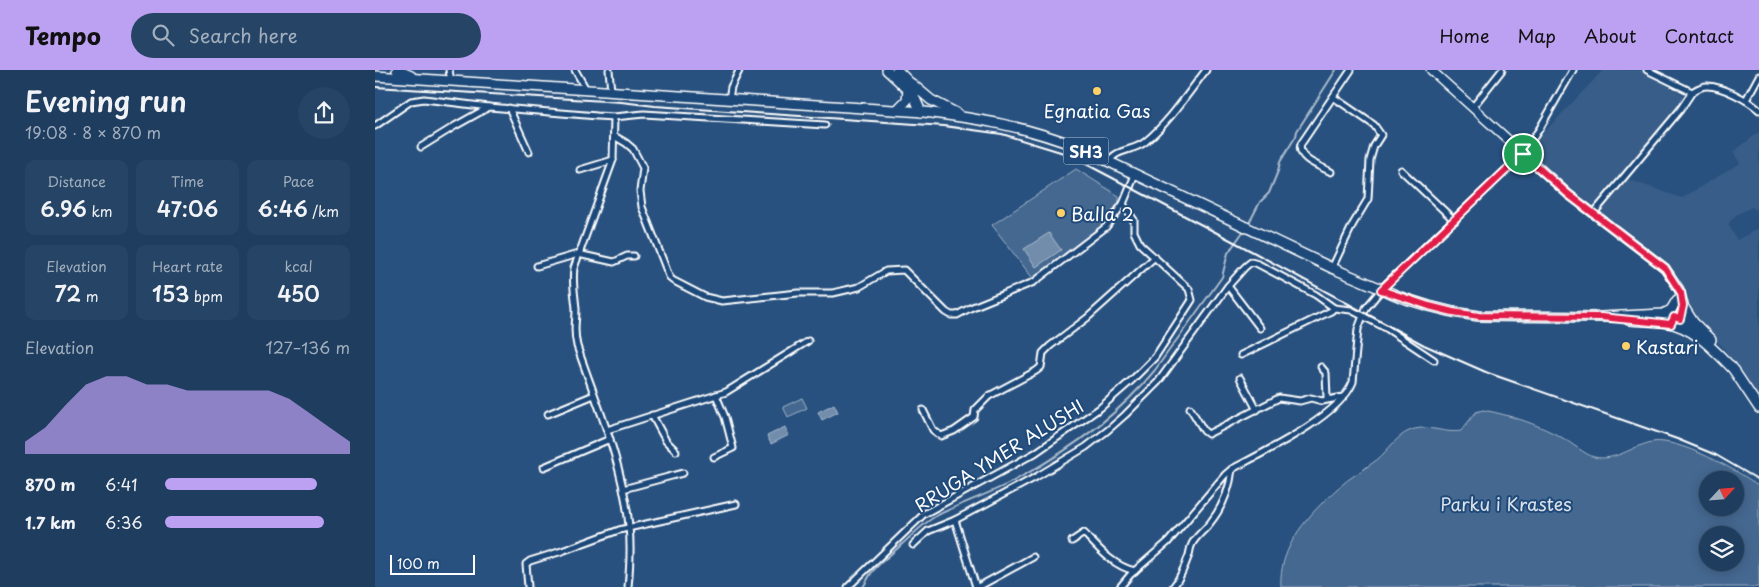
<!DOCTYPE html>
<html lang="en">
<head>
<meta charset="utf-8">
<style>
  body { margin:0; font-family:"Playpen Sans",sans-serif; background:#264465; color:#f1f3f6; height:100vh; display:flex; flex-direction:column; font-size:19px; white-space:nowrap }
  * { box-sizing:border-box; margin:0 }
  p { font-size:16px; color:#a1aebd }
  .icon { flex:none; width:28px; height:28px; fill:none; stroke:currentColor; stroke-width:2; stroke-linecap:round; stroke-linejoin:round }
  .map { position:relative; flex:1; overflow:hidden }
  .details { display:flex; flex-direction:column; background:#1e3d5f; width:375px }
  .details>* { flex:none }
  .needle { width:32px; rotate:64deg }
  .tools { position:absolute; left:1324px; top:401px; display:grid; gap:10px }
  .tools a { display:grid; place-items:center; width:45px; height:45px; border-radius:50%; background:#1e3d5f; box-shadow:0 2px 12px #0003,0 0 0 1px #3c5674; font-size:25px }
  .scale { position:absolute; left:15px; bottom:12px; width:85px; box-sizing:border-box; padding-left:5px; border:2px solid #fff; border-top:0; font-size:14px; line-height:18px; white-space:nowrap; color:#fff; -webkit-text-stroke:4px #1f4a7a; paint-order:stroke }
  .pin { position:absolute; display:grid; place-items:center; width:42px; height:42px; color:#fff; margin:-21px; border:2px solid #fff; border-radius:50%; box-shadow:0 1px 5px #0007 }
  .round { display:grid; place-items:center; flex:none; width:52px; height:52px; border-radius:26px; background:#264465 }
  .overview { display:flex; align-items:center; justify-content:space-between; height:85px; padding:0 25px }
  h1 { font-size:28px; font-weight:600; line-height:38px }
  .metrics { display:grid; grid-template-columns:repeat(3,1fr); gap:8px; height:85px; padding:5px 25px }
  .metrics div { display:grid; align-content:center; border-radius:10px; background:#264465; text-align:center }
  .metrics b { font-size:21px; font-weight:600 }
  .metrics small { font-size:14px; font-weight:400 }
  .metrics p { font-size:14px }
  .chart { height:140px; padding:10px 25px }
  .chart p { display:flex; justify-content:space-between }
  .chart svg { width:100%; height:90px; margin-top:5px; fill:#bca0f2; opacity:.7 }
  ul { padding:0 25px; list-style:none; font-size:16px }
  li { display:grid; grid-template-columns:80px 60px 1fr; align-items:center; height:38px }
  li i { height:12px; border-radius:6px; background:#bca0f2 }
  header { display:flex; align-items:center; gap:30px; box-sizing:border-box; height:70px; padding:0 25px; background:#bca0f2; color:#111 }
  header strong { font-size:24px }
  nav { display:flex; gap:28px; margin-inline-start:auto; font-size:18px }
  .search { width:350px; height:45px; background:#264465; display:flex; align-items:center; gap:12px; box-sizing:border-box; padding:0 18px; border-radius:28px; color:#a1aebd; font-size:19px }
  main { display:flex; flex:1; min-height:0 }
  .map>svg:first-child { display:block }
  .built { fill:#375d88 }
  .green { fill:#446890; stroke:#a2b4c8; fill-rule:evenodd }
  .water { fill:#718dab; stroke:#aabbcd }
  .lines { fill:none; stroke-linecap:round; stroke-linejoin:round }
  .stream { stroke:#aabbcd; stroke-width:2 }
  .street-casing { stroke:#fff; stroke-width:9 }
  .secondary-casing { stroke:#fff; stroke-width:11 }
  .primary-casing { stroke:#fff; stroke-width:12 }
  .street { stroke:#1f4a7a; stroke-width:5 }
  .secondary { stroke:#1f4a7a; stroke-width:8 }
  .primary { stroke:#1f4a7a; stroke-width:9 }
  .rail { stroke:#fff; stroke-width:2 }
  .route-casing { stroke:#fff; stroke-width:10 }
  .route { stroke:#e11d48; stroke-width:6 }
  .poi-dot { fill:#ffd166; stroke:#1f4a7a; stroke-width:2 }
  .labels { text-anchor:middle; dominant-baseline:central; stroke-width:4; stroke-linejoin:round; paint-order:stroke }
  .shield { fill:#1f4a7a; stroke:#bcc9d7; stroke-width:1 }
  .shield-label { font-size:16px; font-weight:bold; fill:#fff }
  .poi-label { font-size:18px; fill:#fff; stroke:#1f4a7a; text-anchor:start }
  .street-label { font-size:18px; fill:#fff; stroke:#1f4a7a }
  .park-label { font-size:18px; fill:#dae1e9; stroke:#1f4a7a }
</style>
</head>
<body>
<header>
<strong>Tempo</strong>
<div class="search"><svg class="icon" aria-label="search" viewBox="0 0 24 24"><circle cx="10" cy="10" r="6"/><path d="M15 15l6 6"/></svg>Search here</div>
<nav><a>Home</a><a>Map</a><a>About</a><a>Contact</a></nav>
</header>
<main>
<section class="details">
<div class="overview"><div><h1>Evening run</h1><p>19:08 · 8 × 870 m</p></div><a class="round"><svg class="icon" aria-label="share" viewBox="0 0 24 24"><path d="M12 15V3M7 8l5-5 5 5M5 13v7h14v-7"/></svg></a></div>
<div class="metrics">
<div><p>Distance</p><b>6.96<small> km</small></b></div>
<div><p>Time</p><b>47:06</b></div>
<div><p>Pace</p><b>6:46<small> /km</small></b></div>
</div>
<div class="metrics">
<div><p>Elevation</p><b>72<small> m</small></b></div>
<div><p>Heart rate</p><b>153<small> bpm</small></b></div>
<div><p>kcal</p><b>450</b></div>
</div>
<div class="chart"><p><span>Elevation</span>127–136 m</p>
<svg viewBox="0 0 160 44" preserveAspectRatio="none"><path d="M0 44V38L10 31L20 20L30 10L40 6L50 6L60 10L70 10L80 13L90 13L100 13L110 13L120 13L130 17L140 24L150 31L160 38V44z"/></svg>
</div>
<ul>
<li><b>870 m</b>6:41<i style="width:82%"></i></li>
<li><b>1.7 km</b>6:36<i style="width:86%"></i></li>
</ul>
</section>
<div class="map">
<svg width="1384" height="517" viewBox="0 0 1384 517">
  <rect width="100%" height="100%" fill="#28517f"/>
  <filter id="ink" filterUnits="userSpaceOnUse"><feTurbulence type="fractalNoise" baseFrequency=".02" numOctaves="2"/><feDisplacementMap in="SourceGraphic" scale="10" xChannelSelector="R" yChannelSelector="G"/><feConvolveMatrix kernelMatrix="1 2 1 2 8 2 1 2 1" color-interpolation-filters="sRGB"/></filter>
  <g filter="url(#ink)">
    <g class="built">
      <path d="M1228,0H1267L1312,27L1298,45L1217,140L1155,88L1162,70Z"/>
      <path d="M1384,62V138L1381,140L1377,137L1361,145L1353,154L1362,170L1384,158V331L1348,277L1324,252L1317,241L1306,213L1294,195L1228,147L1225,142L1252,109L1307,128L1365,93L1358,82Z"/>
    </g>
    <g class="green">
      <path d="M701,99L744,126V131L729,155L659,210L617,155Z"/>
      <path d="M427,328L432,338L413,347L408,337Z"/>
      <path d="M1108,340C1135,345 1162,354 1186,367C1195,372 1211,385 1219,387C1240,392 1257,376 1277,372C1302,367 1364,401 1384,416V517H906C903,477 935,443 963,418C975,407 990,399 1003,389C1013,380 1022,366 1034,361C1052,353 1068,364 1086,361L1101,342ZM1332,410H1360V438H1332ZM1332,465H1360V492H1332Z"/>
    </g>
    <g class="water">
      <path d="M674,163L686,180L661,197L649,179Z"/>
      <path d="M459,334L463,342L447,350L443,342Z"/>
      <path d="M410,357L414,365L396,374L392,366Z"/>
    </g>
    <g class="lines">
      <g class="stream">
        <path d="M873,155L885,132L894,123L903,101L905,92L921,66L922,61L961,0"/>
        <path d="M488,517C492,512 494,505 498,501C506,491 517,484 526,475C538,465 547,454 561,446C588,432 618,423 644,408C695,380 743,346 780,300L842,214L847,207L853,183L870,159"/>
      </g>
      <defs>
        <g id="street">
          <path d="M74,0L76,11"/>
          <path d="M200,0L212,21"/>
          <path d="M234,0L236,21"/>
          <path d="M1272,0L1317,22C1322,19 1326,16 1332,16C1347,16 1373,30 1384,40"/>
          <path d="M354,29L356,17L364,1L363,0"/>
          <path d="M1371,30L1384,6"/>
          <path d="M134,38L154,82"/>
          <path d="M1097,38L1127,0"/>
          <path d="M239,47L238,90L199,198C197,212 200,226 201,239C201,255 198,260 202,276C222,335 248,393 254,456C256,476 255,497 253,517"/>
          <path d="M0,56L36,31L49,29L114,37L222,46L239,47L269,44L450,55"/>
          <path d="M239,66L251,73L258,79L268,98L265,121L267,137L294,206L297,210L330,227L347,231L423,223H458L484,217L511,201L529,200L571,242L576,245H582L595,238L659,212L731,157L748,134"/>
          <path d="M46,77L80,56L114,37"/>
          <path d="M734,92C740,79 759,81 770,72C794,52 812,25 831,0"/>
          <path d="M205,100L238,90"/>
          <path d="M1026,100L1080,151"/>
          <path d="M956,102C945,96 921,89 926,74L976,0"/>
          <path d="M1218,144L1305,40L1317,22"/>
          <path d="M162,196L203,184L239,192L252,186H259"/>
          <path d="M957,198L978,154L993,129L995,90L999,76L1006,65L999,55L958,27"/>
          <path d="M853,216L885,258"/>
          <path d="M866,285L956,241L959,238"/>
          <path d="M946,297L951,303L952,328"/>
          <path d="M865,308L882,340"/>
          <path d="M815,338L829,361L833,364L904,328L925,331L936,328L947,331L968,327"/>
          <path d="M548,340L558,360L566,366L579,361L599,347L600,340L614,326L661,301L666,297L668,283L675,276L712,248L780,187"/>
          <path d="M173,344L219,325"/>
          <path d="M277,345L291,371L301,381"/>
          <path d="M232,360L351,322L433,271"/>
          <path d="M339,387L358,378L350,347L341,325"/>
          <path d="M169,397L235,369"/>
          <path d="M248,419L308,403"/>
          <path d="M580,450L601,517"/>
          <path d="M697,471L709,463C724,479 738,496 760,501"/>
          <path d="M538,475L553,461L580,450L661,407L711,377L733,360L750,345L783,312L853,216L870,197L876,192L883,194L941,225L959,238L976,240L1011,258L1059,290"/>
          <path d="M153,517L151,494L155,491L187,481L244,460L361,434"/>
          <path d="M473,517L549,444L660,383L725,338L757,310L780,287L817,230L814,219L765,174L759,162V150L748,134L760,105"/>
          <path d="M603,517L658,487"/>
          <path d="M745,517L756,504L793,472L850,405L857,399C889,382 965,346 978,312L983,259L991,238L1012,213L1148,84L1165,58L1198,0"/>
          <path d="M798,517C805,509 810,496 814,485C815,481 815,478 817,474C822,465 829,461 835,453C847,438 855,418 857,399"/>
        </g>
        <path id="secondary" d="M1056,0L1193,124L1290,198L1304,219L1308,233V240L1303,254"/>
        <g id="primary">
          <path d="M22,0L36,6"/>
          <path d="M512,0L538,24L546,42"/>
          <path d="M522,0L540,18"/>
          <path d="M0,6L549,42C606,49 649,56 703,77L957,198L1028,228L1054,236L1078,242L1104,246L1226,247L1288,244L1296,240L1302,230"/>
          <path d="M537,14L556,30L583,44"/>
          <path d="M522,40L532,30L533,19"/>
          <path d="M1308,236L1318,252L1336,270"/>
          <path d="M1286,245L1305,249L1320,258"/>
          <path d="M1254,250C1266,251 1278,251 1290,252C1320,257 1340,281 1360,301"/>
          <path d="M1356,296L1384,338"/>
        </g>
      </defs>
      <use href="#street" class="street-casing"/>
      <use href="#secondary" class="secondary-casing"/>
      <use href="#primary" class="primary-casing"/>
      <use href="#street" class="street"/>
      <use href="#secondary" class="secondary"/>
      <use href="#primary" class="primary"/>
      <path class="rail" d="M0,17L246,32L280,36L569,56L627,64L692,84L880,183L1049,275L1113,303L1302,369L1341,385L1384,410"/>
    </g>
  </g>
  <g class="lines" filter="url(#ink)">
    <defs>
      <path id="route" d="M1148,84L1193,124L1290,198L1306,223L1308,236L1305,249L1299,247L1296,254L1226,247L1104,246L1078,242L1054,236L1006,220Z"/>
    </defs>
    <use href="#route" class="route-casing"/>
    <use href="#route" class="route"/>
  </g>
  <g class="poi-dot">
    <circle cx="722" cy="21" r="5"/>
    <circle cx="686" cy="143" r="5"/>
    <circle cx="1251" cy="276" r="5"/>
  </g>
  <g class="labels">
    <rect class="shield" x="688.5" y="67.5" width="45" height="27" rx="4"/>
    <g class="shield-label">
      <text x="711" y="81">SH3</text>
    </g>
    <g class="poi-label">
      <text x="722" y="40" text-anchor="middle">Egnatia Gas</text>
      <text x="696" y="143">Balla 2</text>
      <text x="1261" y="276">Kastari</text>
    </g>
    <g class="street-label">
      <text transform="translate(624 385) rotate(-32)">RRUGA YMER ALUSHI</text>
    </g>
    <g class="park-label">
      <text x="1131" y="433">Parku i Krastes</text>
    </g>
  </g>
</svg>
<div class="tools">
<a><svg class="needle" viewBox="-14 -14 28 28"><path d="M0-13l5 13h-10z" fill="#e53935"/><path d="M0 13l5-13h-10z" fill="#a1aebd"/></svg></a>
<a><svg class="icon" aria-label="layers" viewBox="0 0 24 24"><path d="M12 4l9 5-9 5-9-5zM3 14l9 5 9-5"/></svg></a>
</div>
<div class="scale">100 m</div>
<div class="pin" style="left:1148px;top:84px;background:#1e9e55"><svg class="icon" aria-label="arrive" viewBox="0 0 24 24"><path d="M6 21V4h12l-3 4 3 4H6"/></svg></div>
</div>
</main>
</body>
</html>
